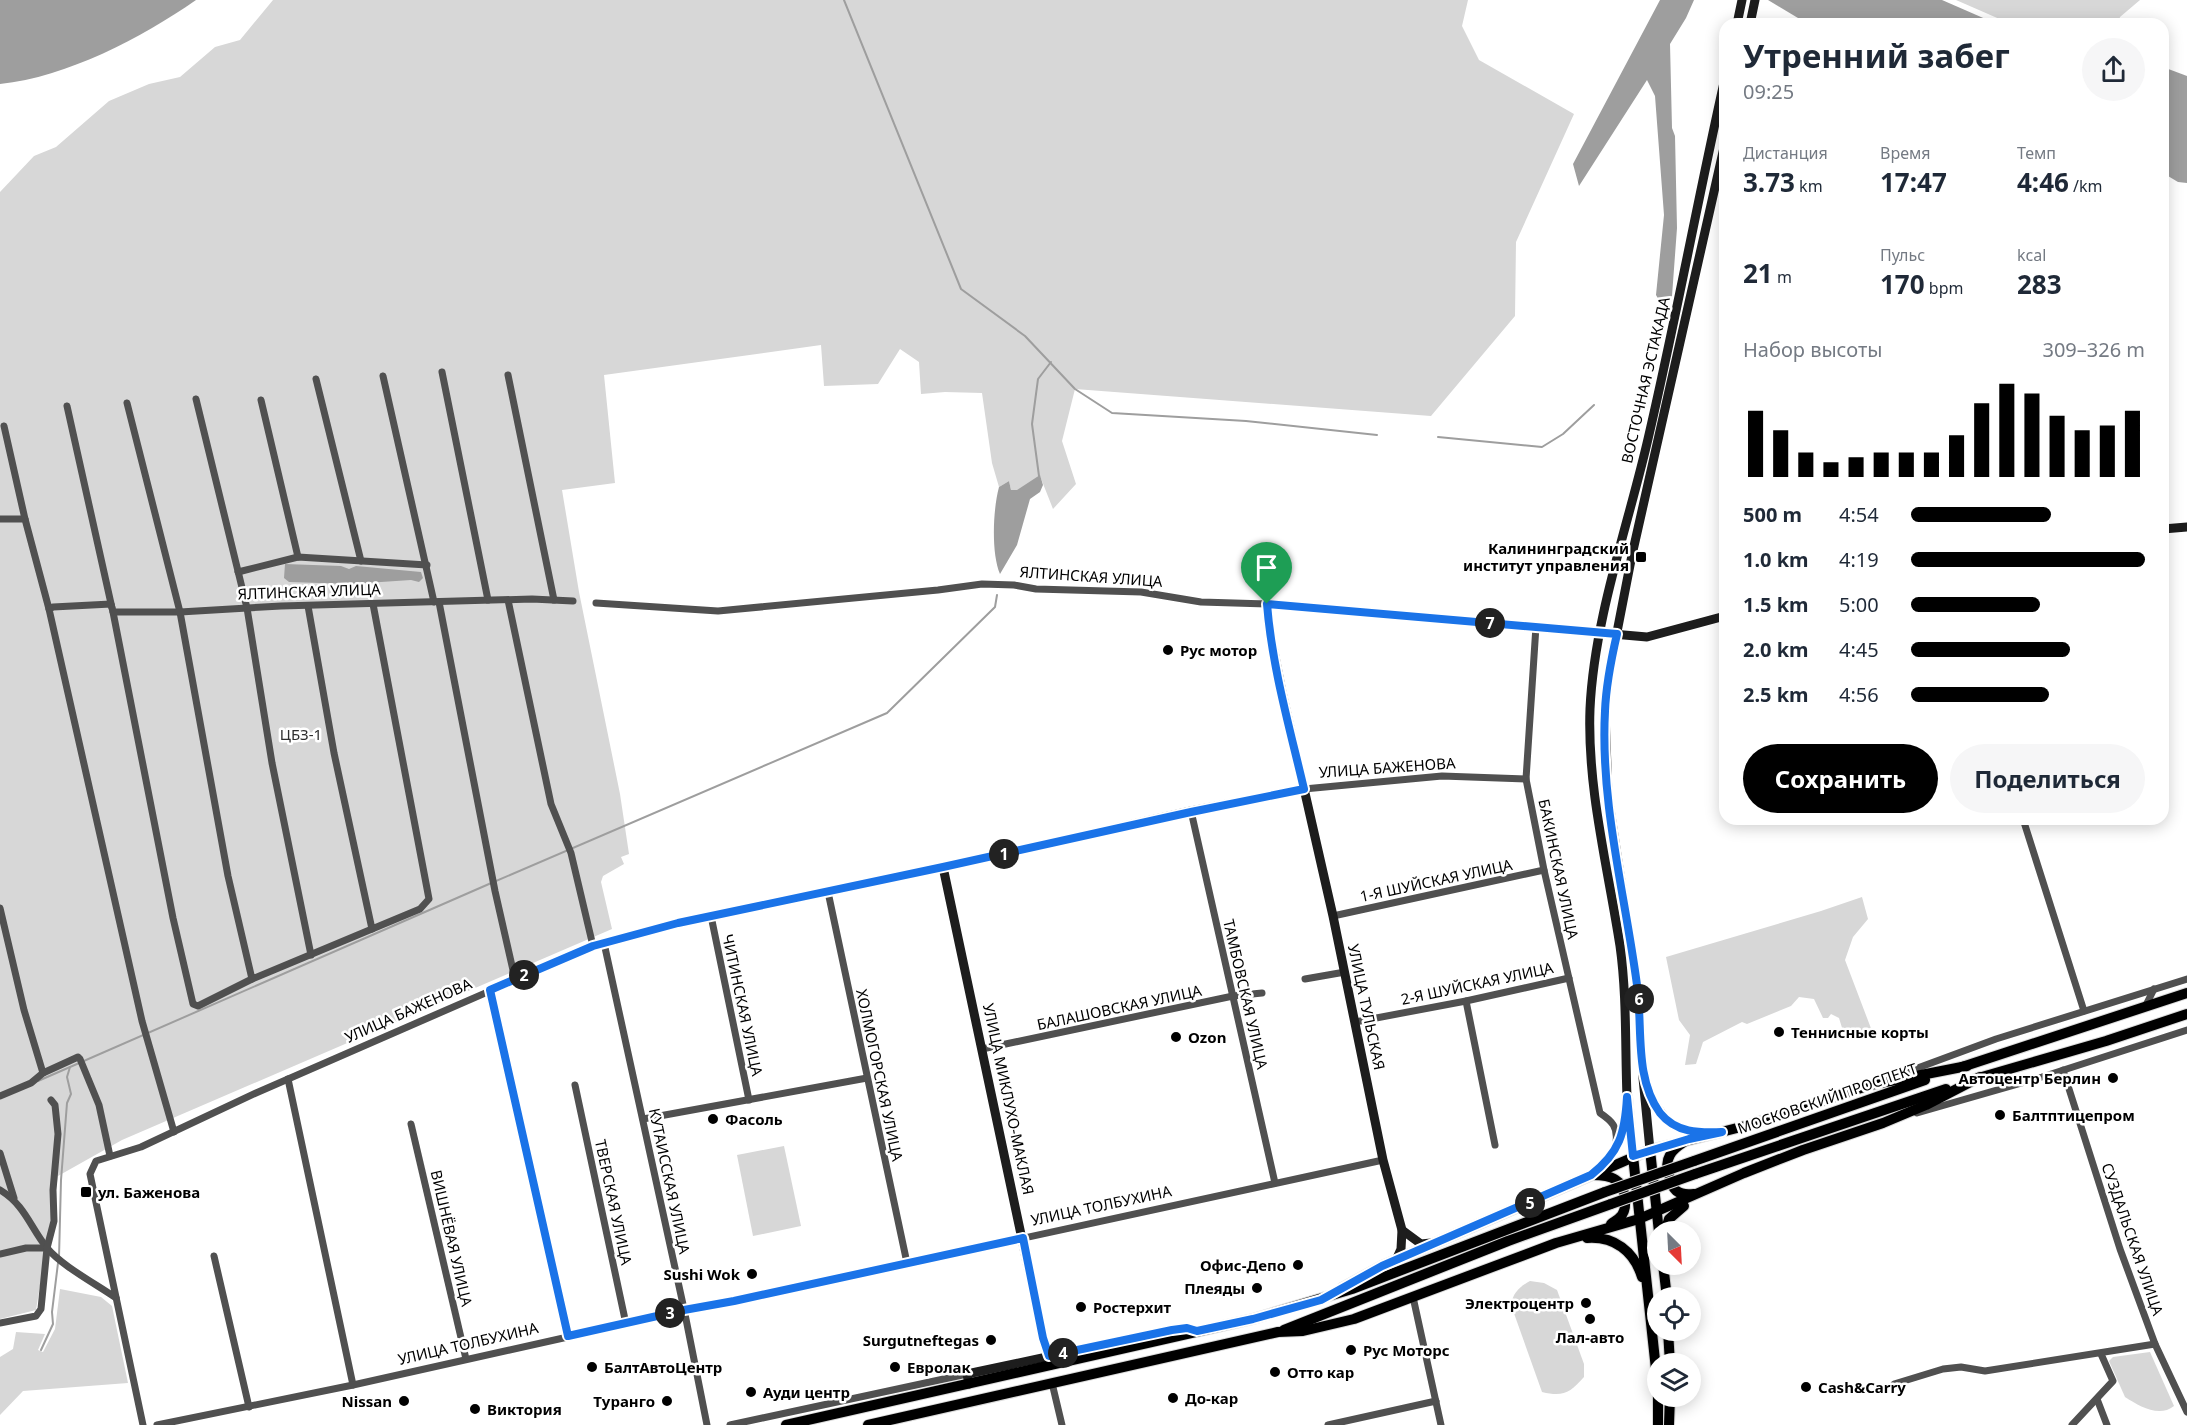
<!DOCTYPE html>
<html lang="ru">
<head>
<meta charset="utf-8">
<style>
  body { margin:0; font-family:"Noto Sans",sans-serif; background:#f6f6f7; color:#1f2937; height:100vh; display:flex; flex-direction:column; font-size:22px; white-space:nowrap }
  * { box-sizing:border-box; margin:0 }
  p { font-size:20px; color:#747a83 }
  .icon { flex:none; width:33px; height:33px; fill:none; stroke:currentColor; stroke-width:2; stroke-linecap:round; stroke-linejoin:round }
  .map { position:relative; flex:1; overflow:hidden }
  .panel { position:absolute; left:1719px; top:18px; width:450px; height:807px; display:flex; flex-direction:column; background:#fff; border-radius:18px; box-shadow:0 3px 15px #0003 }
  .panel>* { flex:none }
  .needle { width:39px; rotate:156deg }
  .buttons { position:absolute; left:1647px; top:1221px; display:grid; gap:12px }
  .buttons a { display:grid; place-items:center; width:54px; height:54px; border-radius:50%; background:#fff; box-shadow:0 3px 15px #0003; font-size:30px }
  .pin { position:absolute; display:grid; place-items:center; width:51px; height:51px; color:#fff; margin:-62px -26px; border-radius:50% 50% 50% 0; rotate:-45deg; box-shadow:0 0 6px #0007 }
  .pin .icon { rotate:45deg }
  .km { position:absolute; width:30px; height:30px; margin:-15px; border-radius:50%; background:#222; color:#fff; font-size:16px; line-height:30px; text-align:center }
  .round { display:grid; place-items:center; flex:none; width:63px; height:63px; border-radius:32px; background:#f6f6f7 }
  .head { display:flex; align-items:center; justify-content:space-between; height:102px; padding:0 24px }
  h1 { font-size:33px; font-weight:700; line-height:45px }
  .figures { display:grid; grid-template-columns:repeat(3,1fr); gap:9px; height:102px; padding:6px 24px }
  .figures div { display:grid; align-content:center }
  .figures b { font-size:26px; font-weight:700 }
  .figures small { font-size:16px; font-weight:400 }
  .figures p { font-size:16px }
  .chart { height:168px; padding:12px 24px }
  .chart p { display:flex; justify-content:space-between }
  .chart svg { width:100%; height:108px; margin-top:6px; stroke:#000; stroke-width:6 }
  .primary-button { display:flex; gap:12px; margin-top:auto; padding:12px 24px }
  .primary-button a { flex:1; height:69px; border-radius:36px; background:#000; color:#fff; font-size:24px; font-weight:700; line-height:69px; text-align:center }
  .primary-button a+a { background:#f6f6f7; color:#1f2937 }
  ul { padding:0 24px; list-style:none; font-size:20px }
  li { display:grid; grid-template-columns:96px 72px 1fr; align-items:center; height:45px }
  li i { height:15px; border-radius:8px; background:#000 }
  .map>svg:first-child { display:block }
  .green { fill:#d7d7d7 }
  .water { fill:#9e9e9e }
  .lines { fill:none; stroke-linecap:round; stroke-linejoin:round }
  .stream { stroke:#9e9e9e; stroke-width:2 }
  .primary-casing { stroke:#dbdbdb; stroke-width:12 }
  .street { stroke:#505050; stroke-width:7 }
  .secondary { stroke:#1d1d1d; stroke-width:9 }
  .primary { stroke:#000; stroke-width:10 }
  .primary-bridge-casing { stroke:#dbdbdb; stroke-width:12; stroke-linecap:butt }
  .primary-bridge { stroke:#000; stroke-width:10 }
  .route-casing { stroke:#fff; stroke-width:12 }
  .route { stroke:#1a73e8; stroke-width:8 }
  .poi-dot { fill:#000; stroke:#fff; stroke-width:2 }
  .labels { text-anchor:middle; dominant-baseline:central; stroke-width:5; stroke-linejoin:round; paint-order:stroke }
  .street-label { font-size:15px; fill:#000; stroke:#fff }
  .poi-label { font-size:15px; font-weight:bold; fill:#000; stroke:#fff; text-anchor:start }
  .park-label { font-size:15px; fill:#2e2e2e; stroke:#fff }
</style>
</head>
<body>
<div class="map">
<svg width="2187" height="1425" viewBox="0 0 2187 1425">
  <rect width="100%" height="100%" fill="#fff"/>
  <g class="green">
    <path d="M273,0H1468L1462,26L1479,60L1574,114L1516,242L1515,316L1431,416L1075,389L1062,441L1076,484L1053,509L1040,476L1018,490H1011L1009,481L999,487L992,463L982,393L945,392L921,394L919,362L900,349L878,384L824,386L821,345L604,375L615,483L562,490L579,592L620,794L629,854L621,857L624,864L603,876L601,882L612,929L122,1140L58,1176L36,1310L0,1319V192L34,156L56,147L109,101L149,84L180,77L215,47L240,40Z"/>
    <path d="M1956,0H2140L2120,17L2118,24H2011Z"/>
    <path d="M1862,897L1868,919L1853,937L1845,960L1872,1031L1852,1037L1843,1031L1839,1018L1831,1014L1828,1018H1823L1814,999L1799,997L1791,1006L1747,1024L1742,1022L1703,1042L1696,1064L1685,1065L1690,1035L1679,1020L1666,957L1821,911Z"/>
    <path d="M784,1146L801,1226L753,1236L737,1155Z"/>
    <path d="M1530,1281L1544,1283L1557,1290L1584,1364V1377C1570,1393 1563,1397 1542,1392L1511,1305C1513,1293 1519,1287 1530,1281Z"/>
    <path d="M60,1289L101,1297L112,1306L128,1383L23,1391L0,1415V1357L13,1349L16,1332L45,1334L38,1350L43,1352L55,1329Z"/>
    <path d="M2150,1352L2174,1406C2159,1418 2139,1406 2125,1397L2109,1361L2113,1357Z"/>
  </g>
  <g class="water">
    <path d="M0,0H196C141,38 67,77 0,84Z"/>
    <path d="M1660,0H1694L1686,18L1670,44L1672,128L1675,136L1677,228L1672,296L1665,302H1660L1656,295L1664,215L1655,96L1647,80L1579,186L1573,164Z"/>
    <path d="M1768,0H1942L1997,24H1808Z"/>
    <path d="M2163,67L2187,76V183L2178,182L2163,173Z"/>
    <path d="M1040,475L1043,485L1040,492L1030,499L1017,545L1000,574C991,553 993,509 999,487L1009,481L1011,490H1017Z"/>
    <path d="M285,564L341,566L349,569L356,566L421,572L423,578L419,582L411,580L351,584L289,582L284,578Z"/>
  </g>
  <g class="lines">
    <g class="stream">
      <path d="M844,0L961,289L1025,336L1075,389L1112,413L1246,421L1377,435"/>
      <path d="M1438,437L1542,447L1563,434L1594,405"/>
      <path d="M1039,476L1032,424L1038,379L1051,362"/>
      <path d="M38,1081L489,884L887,713L995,607L997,595"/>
      <path d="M59,1257L61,1180L67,1103L71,1094L67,1077L70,1067"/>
      <path d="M41,1350L53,1324L52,1312L58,1263"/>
    </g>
    <defs>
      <g id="primary">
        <path d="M1962,1067L2187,993"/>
        <path d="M1975,1079L2106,1041L2187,1014"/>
        <path d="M1627,1097L1630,1131"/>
        <path d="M1684,1142C1678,1146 1673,1149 1670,1155C1666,1162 1667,1167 1669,1174C1671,1190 1678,1196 1694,1194"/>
        <path d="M1650,1150L1659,1232"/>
        <path d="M1633,1156L1658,1388"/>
        <path d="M1694,1161L1925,1080"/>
        <path d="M1695,1174L1946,1089"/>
        <path d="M1592,1175C1600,1175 1609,1175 1616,1180C1625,1185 1628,1206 1622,1215C1619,1219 1615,1221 1611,1224"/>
        <path d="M1665,1232L1669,1219L1684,1206"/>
        <path d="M1587,1238C1614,1236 1634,1251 1642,1277"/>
        <path d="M1663,1264L1667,1298"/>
        <path d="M1342,1288L1382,1266L1650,1150L1749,1125L1870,1085L1967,1066"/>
        <path d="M1284,1330L1508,1241L1611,1204"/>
        <path d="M1668,1330L1670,1364"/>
        <path d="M786,1425L1253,1319L1352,1289L1605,1192"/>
        <path d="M868,1425L1278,1332L1303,1331L1354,1319L1556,1243L1639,1219L1744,1173L1803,1150L1883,1123L1926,1105L1980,1077"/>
        <path d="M1658,1425V1396"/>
        <path d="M1669,1425L1670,1396"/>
      </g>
    </defs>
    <use href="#primary" class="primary-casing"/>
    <g class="street">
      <path d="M442,372L488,600"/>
      <path d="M508,375L554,600"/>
      <path d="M383,376L434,602"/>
      <path d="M316,379L361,561"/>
      <path d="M196,399L247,608L272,763L311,955"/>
      <path d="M261,400L298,557"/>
      <path d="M127,403L180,612L228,876L252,979L372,929"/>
      <path d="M67,406L112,608"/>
      <path d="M4,426L25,519"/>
      <path d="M0,519H25L49,609"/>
      <path d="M238,572L298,557L427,565"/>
      <path d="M508,600L551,804L571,853L593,946"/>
      <path d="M439,602L495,891L515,979"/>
      <path d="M596,603L718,611L938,590L982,584L1014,585L1036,589L1141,592L1201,602L1267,604"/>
      <path d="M308,606L334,753L372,929L420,909L429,899L373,604"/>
      <path d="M113,612L173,918L193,1004L198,1006L252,979"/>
      <path d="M1536,626L1526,779L1544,870L1600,1113C1612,1121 1618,1127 1616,1142"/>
      <path d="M1304,789L1442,776L1526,779"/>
      <path d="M1191,811L1275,1183"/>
      <path d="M2023,819L2084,1011"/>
      <path d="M828,892L907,1263"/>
      <path d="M0,908L24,1010L43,1073"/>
      <path d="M711,916L749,1100"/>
      <path d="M1333,916L1544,870"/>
      <path d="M604,943L684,1309L707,1425"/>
      <path d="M1305,979L1345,972"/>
      <path d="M490,990L568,1336"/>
      <path d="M1466,1001L1495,1145"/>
      <path d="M2145,1007L2154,989"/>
      <path d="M1355,1022L1466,1001L1569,978"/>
      <path d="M982,1049L1233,996L1262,993"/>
      <path d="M2063,1070L2120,1249L2155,1344L2187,1412"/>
      <path d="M1896,1076L1996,1039L2187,979"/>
      <path d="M288,1079L353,1385"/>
      <path d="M575,1085L626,1324"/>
      <path d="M0,1096L31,1083L43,1073L78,1057L80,1059L99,1105L110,1156"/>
      <path d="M1917,1113L2042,1077L2187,1030"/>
      <path d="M643,1119L867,1078"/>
      <path d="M411,1124L466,1359"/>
      <path d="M174,1132L142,1021L49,609L53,607L111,604L113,612H180L281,606L532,599L573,601"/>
      <path d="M0,1153L14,1198"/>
      <path d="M0,1190C25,1205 30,1227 47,1248C62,1266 96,1284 116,1298"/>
      <path d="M0,1254L26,1248H47"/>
      <path d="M214,1256L249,1407"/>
      <path d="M1413,1297L1441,1425"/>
      <path d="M0,1323L36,1316L41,1309L47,1248L54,1221L53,1190L58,1134L55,1105L51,1100"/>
      <path d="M1052,1383L1062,1425"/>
      <path d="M1894,1384L1943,1369L1961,1367L1985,1371L2155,1344"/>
      <path d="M2097,1399L2107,1425"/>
      <path d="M143,1425L90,1174L96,1161L141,1147L256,1093L593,946L678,923L943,867"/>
      <path d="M157,1425L353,1385L626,1324L684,1309L734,1301L1383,1160"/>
      <path d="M730,1425L967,1374"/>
      <path d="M1328,1425L1436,1401"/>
      <path d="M2072,1425L2113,1381L2101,1354"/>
    </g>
    <g class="secondary">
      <path d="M1737,24L1742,0"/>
      <path d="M1750,24L1755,0"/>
      <path d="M2163,529L2187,527"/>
      <path d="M1647,1088C1661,1119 1675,1134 1711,1132"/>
      <path d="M1630,1131L1633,1156"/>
      <path d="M1650,1150L1643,1078L1639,999L1608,796L1605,712L1610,668L1632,555L1725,143"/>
      <path d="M1596,1171C1621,1151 1625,1127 1627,1097C1625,1046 1627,996 1620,946C1608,868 1587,788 1590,709C1594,619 1628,526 1648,439C1676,319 1698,198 1725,78"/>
      <path d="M1402,1230L1421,1244L1431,1243"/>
      <path d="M1396,1260L1401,1249L1402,1230L1383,1160L1333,916L1282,692L1268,621L1267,604L1647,637L1725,616"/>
      <path d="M1051,1365L1043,1338L943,867L1191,811L1304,789"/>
      <path d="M969,1384L967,1374L1172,1330L1187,1328L1197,1331"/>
    </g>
    <use href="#primary" class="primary"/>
    <defs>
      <g id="primary-bridge">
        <path d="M1605,1192L1694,1161"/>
        <path d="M1611,1204L1695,1174"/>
      </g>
    </defs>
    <use href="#primary-bridge" class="primary-bridge-casing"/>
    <use href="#primary-bridge" class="primary-bridge"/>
  </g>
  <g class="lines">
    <defs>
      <path id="route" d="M1267,604L1617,634C1611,660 1606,685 1605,711C1600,803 1625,894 1637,985C1643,1028 1634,1077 1660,1113C1676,1133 1699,1133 1722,1132L1689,1139L1633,1156L1627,1097C1625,1133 1620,1152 1591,1175L1382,1266L1321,1300L1253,1319L1197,1331L1187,1328L1172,1330L1049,1356L1043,1338L1023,1238L734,1301L684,1310L568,1336L490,990L593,946L678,923L943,867L1191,812L1304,789C1290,729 1272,667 1267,604Z"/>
    </defs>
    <use href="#route" class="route-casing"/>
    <use href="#route" class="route"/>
  </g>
  <g class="poi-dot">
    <rect x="1635" y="551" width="12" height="12" rx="3"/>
    <circle cx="1168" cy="650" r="6"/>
    <circle cx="1779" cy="1032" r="6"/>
    <circle cx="1176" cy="1037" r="6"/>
    <circle cx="2113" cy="1078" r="6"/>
    <circle cx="2000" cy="1115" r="6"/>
    <circle cx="713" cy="1119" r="6"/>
    <rect x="80" y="1186" width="12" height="12" rx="3"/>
    <circle cx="1298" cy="1265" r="6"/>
    <circle cx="752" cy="1274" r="6"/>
    <circle cx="1257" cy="1288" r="6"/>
    <circle cx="1586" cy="1303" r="6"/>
    <circle cx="1081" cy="1307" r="6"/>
    <circle cx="1590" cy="1319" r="6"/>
    <circle cx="991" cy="1340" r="6"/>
    <circle cx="1351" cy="1350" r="6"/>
    <circle cx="592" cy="1367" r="6"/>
    <circle cx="895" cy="1367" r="6"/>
    <circle cx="1275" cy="1372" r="6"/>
    <circle cx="1806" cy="1387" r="6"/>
    <circle cx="751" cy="1392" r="6"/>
    <circle cx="1173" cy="1398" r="6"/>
    <circle cx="404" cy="1401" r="6"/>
    <circle cx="667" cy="1401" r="6"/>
    <circle cx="475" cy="1409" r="6"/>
  </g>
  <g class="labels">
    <g class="street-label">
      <text transform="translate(1645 380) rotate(-77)">ВОСТОЧНАЯ ЭСТАКАДА</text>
      <text transform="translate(1091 576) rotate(4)">ЯЛТИНСКАЯ УЛИЦА</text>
      <text transform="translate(309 591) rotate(-2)">ЯЛТИНСКАЯ УЛИЦА</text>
      <text transform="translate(1387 767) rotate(-4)">УЛИЦА БАЖЕНОВА</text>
      <text transform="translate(1559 869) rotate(78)">БАКИНСКАЯ УЛИЦА</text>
      <text transform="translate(1436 880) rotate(-12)">1-Я ШУЙСКАЯ УЛИЦА</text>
      <text transform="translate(1477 983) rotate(-12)">2-Я ШУЙСКАЯ УЛИЦА</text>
      <text transform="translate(1246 994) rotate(77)">ТАМБОВСКАЯ УЛИЦА</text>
      <text transform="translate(743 1005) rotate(78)">ЧИТИНСКАЯ УЛИЦА</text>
      <text transform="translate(1119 1007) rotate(-12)">БАЛАШОВСКАЯ УЛИЦА</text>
      <text transform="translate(1367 1007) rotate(78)">УЛИЦА ТУЛЬСКАЯ</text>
      <text transform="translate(408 1010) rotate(-24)">УЛИЦА БАЖЕНОВА</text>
      <text transform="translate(880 1075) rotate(78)">ХОЛМОГОРСКАЯ УЛИЦА</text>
      <text transform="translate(1827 1098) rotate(-19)">МОСКОВСКИЙ ПРОСПЕКТ</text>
      <text transform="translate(1009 1099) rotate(78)">УЛИЦА МИКЛУХО-МАКЛАЯ</text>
      <text transform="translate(670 1181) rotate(78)">КУТАИССКАЯ УЛИЦА</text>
      <text transform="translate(614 1202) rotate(78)">ТВЕРСКАЯ УЛИЦА</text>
      <text transform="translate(1101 1205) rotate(-12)">УЛИЦА ТОЛБУХИНА</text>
      <text transform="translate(452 1238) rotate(77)">ВИШНЁВАЯ УЛИЦА</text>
      <text transform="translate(2133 1239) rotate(71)">СУЗДАЛЬСКАЯ УЛИЦА</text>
      <text transform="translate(468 1343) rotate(-13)">УЛИЦА ТОЛБУХИНА</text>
    </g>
    <g class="poi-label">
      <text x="1629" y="548" text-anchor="end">Калининградский<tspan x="1629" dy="17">институт управления</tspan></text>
      <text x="1180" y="650">Рус мотор</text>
      <text x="1791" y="1032">Теннисные корты</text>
      <text x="1188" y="1037">Ozon</text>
      <text x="2101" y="1078" text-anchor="end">Автоцентр Берлин</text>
      <text x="2012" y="1115">Балтптицепром</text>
      <text x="725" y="1119">Фасоль</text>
      <text x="98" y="1192">ул. Баженова</text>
      <text x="1286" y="1265" text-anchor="end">Офис-Депо</text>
      <text x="740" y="1274" text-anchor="end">Sushi Wok</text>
      <text x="1245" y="1288" text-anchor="end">Плеяды</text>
      <text x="1574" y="1303" text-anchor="end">Электроцентр</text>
      <text x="1093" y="1307">Ростерхит</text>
      <text x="1590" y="1337" text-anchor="middle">Лал-авто</text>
      <text x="979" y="1340" text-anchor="end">Surgutneftegas</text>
      <text x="1363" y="1350">Рус Моторс</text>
      <text x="604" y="1367">БалтАвтоЦентр</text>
      <text x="907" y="1367">Евролак</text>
      <text x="1287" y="1372">Отто кар</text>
      <text x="1818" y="1387">Cash&amp;Carry</text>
      <text x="763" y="1392">Ауди центр</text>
      <text x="1185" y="1398">До-кар</text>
      <text x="392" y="1401" text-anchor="end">Nissan</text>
      <text x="655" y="1401" text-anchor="end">Туранго</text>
      <text x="487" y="1409">Виктория</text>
    </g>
    <g class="park-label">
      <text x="301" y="734">ЦБЗ-1</text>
    </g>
  </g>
</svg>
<div class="buttons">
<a><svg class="needle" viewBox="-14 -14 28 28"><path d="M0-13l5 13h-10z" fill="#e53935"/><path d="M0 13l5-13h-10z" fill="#747a83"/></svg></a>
<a><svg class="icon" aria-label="locate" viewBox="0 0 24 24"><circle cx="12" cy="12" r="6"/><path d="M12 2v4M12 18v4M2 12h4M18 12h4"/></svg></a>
<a><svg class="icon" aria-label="layers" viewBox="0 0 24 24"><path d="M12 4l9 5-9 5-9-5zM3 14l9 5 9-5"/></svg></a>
</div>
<div class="pin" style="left:1267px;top:604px;background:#1e9e55"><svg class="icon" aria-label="arrive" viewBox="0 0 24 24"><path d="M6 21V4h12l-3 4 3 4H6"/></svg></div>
<b class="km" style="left:1004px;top:854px">1</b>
<b class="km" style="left:524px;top:975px">2</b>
<b class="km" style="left:670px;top:1313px">3</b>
<b class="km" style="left:1063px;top:1353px">4</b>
<b class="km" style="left:1530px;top:1203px">5</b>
<b class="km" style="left:1639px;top:999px">6</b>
<b class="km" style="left:1490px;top:623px">7</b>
<section class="panel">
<div class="head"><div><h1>Утренний забег</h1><p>09:25</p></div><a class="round"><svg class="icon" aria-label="share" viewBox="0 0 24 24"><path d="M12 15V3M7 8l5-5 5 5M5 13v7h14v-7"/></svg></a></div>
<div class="figures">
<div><p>Дистанция</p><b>3.73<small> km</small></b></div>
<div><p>Время</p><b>17:47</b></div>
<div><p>Темп</p><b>4:46<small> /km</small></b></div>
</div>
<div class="figures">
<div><b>21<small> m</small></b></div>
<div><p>Пульс</p><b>170<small> bpm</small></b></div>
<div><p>kcal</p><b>283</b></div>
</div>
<div class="chart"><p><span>Набор высоты</span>309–326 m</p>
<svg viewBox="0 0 160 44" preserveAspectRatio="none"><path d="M5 44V17M15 44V25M25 44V34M35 44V38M45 44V36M55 44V34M65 44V34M75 44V34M85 44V27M95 44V14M105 44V6M115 44V10M125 44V19M135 44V25M145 44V23M155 44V17"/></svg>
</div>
<ul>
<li><b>500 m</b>4:54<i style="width:60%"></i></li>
<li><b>1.0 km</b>4:19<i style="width:100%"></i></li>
<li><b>1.5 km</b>5:00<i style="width:55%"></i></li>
<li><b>2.0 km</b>4:45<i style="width:68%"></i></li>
<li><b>2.5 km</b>4:56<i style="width:59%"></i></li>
</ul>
<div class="primary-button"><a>Сохранить</a><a>Поделиться</a></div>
</section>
</div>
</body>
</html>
